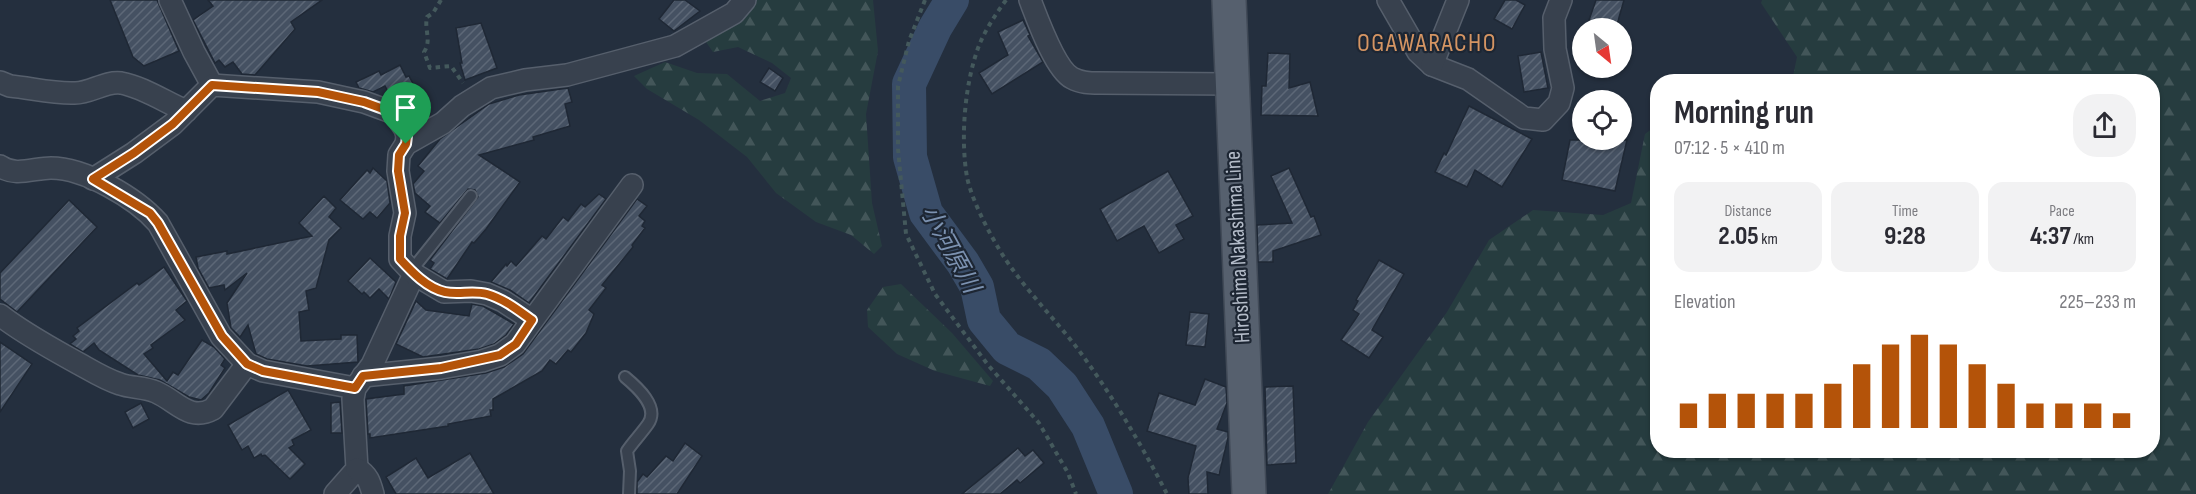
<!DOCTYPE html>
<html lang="en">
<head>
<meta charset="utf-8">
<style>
  body { margin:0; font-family:"Sofia Sans Condensed","Noto Sans JP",sans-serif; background:#f2f2f3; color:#2b2b33; height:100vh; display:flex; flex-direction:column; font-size:22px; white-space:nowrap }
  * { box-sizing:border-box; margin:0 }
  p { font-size:20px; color:#7c7c81 }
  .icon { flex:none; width:33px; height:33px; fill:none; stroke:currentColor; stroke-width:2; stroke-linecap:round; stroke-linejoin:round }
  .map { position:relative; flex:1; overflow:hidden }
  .details { position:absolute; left:1650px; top:74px; width:510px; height:384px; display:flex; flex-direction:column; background:#fff; border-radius:24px; box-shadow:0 2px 4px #0004 }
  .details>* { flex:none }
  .needle { width:39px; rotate:151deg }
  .buttons { position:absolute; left:1572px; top:18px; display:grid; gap:12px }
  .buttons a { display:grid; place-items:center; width:60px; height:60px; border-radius:50%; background:#fff; box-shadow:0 2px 4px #0004; font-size:30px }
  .pin { position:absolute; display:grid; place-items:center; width:51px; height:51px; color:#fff; margin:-62px -26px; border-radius:50% 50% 50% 0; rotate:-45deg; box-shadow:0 0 6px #0007 }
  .pin .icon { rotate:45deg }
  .round { display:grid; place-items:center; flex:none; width:63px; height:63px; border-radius:24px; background:#f2f2f3 }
  .overview { display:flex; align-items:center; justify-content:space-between; height:102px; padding:0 24px }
  h1 { font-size:33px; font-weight:700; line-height:45px }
  .stats { display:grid; grid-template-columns:repeat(3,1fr); gap:9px; height:102px; padding:6px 24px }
  .stats div { display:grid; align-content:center; border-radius:15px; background:#f2f2f3; text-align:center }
  .stats b { font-size:26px; font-weight:700 }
  .stats small { font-size:16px; font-weight:400 }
  .stats p { font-size:16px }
  .chart { height:168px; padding:12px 24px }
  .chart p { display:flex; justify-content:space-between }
  .chart svg { width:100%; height:108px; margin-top:6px; stroke:#b45309; stroke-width:6 }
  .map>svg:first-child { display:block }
  .forest { fill:url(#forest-firs) }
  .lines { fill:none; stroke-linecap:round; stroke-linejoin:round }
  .river { stroke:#394c67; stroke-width:34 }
  .building { fill:url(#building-hatch); stroke:#1f2835; stroke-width:1.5 }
  .lane-casing { stroke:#565f6c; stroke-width:14 }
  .street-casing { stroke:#565f6c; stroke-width:24 }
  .primary-casing { stroke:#414a57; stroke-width:36 }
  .path { stroke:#44595c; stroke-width:4; stroke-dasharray:4.5 4.5; stroke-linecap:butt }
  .lane { stroke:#38414e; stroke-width:10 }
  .street { stroke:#38414e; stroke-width:21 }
  .primary { stroke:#56606e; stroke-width:33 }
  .route-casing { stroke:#fff; stroke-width:12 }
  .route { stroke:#b45309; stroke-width:8 }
  .labels { text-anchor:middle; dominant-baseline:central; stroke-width:4.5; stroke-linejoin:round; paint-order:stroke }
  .street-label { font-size:22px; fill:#b4bcc9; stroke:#1d2633 }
  .water-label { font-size:24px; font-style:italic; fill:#7c92b1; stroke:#1d2633 }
  .quarter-label { font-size:26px; letter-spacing:1.5px; fill:#d59563; stroke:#1d2633 }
</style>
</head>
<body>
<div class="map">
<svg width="2196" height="494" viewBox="0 0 2196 494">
  <defs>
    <pattern id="forest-firs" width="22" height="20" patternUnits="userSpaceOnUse" patternTransform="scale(1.5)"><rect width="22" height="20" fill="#263c3f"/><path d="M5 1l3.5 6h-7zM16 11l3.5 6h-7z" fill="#435659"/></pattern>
    <pattern id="building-hatch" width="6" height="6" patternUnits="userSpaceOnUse" patternTransform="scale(1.5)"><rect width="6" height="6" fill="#455162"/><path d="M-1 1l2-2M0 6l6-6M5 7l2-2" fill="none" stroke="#5d6877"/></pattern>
  </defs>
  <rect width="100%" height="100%" fill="#242f3e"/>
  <g class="forest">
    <path d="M753,0H873L878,51L866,114L872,203L882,246L874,254L851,235L816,222L776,193L747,157L699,120L647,89L634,76L665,62L697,73L727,74L760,101L785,93L791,78L772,63L738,47L713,52L706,42L748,7Z"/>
    <path d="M1762,0H2196V494H1328L1368,422L1447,312L1489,240L1533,210L1603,215L1631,203L1645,134L1657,125L1658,450H2152V81H1792L1797,57L1761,3Z"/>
    <path d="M901,284L952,333L993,381L990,386L935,371L897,354L868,327L867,310L883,287Z"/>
  </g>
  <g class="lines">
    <path class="river" d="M952,0L935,28L909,84L910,157L926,213L963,263L977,287L984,320L1007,348L1039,364L1062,386L1088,426L1116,494"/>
  </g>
  <g class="building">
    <path d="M110,0H157L179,51L144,66L133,57Z"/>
    <path d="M208,0H322L291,22L295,29L255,75L242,74L233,62L225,67L219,60L215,63L193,20L213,6Z"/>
    <path d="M674,0H685L700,11L674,31L659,19Z"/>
    <path d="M1505,0H1516L1525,5L1512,29L1494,19Z"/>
    <path d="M1596,0H1624L1616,28L1589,20Z"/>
    <path d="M1023,20L1030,35L1028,36L1043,62L992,94L979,73L1008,55L998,32Z"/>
    <path d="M481,23L497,68L465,80L460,63H462L456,28Z"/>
    <path d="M1541,52L1548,88L1524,92L1518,56Z"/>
    <path d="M1268,53L1290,54L1289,88L1310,82L1318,116L1261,115L1262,86H1266Z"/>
    <path d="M400,65L406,77L409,76L420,97L402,104L392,99L385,86L373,92L359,88L356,82L379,71L381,75Z"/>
    <path d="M769,68L783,78L775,91L760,82Z"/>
    <path d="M568,88L572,102L565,104L570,126L533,137L534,140L479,155L520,182L486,229L474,243L472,242L447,279L430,269L434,263L430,260L478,197L475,190L468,189L440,223L425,212L430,206L415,193L413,184L424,171L418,166L440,139L489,104L519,95Z"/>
    <path d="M1469,106L1532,139L1502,187L1475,170L1467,187L1435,172L1444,153L1446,155Z"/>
    <path d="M1570,140H1627L1615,191L1562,180Z"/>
    <path d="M373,168L387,181L390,203L377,218L370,212L363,219L340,200L367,170L370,173Z"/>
    <path d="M1289,168L1311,217L1314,216L1321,235L1273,251V262H1258L1257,225L1292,223L1271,176Z"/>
    <path d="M1168,171L1193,216L1176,225L1184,239L1159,253L1144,226L1117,241L1100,209Z"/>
    <path d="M599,194L606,199L529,303L510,290L491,282L506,264L507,266L511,261L516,266L542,236L546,239L563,217L568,221L581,204L585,207Z"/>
    <path d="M324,196L336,208L329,217L341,228L329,240L316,288L306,291L309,310L299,312L301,341L341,339V335H357L358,362L307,366L267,359L256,354L248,325L240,337L231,328L227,303L247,273L225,290L224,285L209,288L198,268L196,257L227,251V254L312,236L299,223Z"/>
    <path d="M637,199L647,206L639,216L645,221L642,226L645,228L632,245L633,247L602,285L606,288L589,310L594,314L586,333L571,352L568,350L556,364L550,360L542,371L493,399V410H490L491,416L448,424V426L370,438V434H368L366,399L404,394V386L486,373L504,367L523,354Z"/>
    <path d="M69,200L97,227L17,312L0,299V273Z"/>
    <path d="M370,258L396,282L389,299L379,289L370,298L364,292L362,294L348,281Z"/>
    <path d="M1379,260L1404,274L1372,330L1383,337L1369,358L1341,340L1359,314L1353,310L1358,301L1356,300Z"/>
    <path d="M164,267L187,301L176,310L185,320L151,345L153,348L144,354L167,381L173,372L178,375L202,340L214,347L225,359L221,365L225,368L209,393L201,400L189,397L160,380L138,375L99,350L94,343L83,352L70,344L76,339L73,336L79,331L77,328L137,283L139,285Z"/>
    <path d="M416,301L426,310L469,316L472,304L483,306L514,324L506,335L494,344L479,349L423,357L396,344Z"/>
    <path d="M1190,312L1209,314L1205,347L1186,345Z"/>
    <path d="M0,342L32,364L0,412Z"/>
    <path d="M1205,379L1226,387L1227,403L1217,429L1228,432V438L1219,475L1207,472L1208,494H1189L1188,478L1196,446L1147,431L1159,393L1195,405Z"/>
    <path d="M1293,386L1296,463L1267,465L1265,387Z"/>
    <path d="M288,390L311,430L292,440L294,445L289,448L305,464L290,479L265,455L262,456L261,454L254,458L248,446L242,450L228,425Z"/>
    <path d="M340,402L342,433H331V403Z"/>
    <path d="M141,403L149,419L133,428L125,412Z"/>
    <path d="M685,443L702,456L677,494H637V482L643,474L647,477L666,456L673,461Z"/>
    <path d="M1018,448L1025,456L1033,450L1044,463L1020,483L1017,480L1000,494H962Z"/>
    <path d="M470,453L494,494H396L386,477L416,458L428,478Z"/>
  </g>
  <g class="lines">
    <defs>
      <g id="lane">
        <path d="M411,271L471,196"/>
        <path d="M625,377C637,387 660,407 648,424C641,434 633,442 627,451L630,471L629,494"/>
      </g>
      <g id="street">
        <path d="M170,0L194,52L212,85"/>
        <path d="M1030,0C1037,18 1055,69 1072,78C1081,83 1090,83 1099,83L1231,84"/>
        <path d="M1388,0L1418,52L1432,65L1468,79L1524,118L1543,120L1559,103L1563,88L1555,49L1554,18L1561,0"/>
        <path d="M1432,65L1458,0"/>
        <path d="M0,82L10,86C31,88 54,94 75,93C91,93 105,81 121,83C143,87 165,102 186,111"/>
        <path d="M406,144L443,123L462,106L491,88L525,80L567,75L675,46L734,13L745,0"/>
        <path d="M0,166C15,177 34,168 51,168C85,168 136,198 158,223L221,336L247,364L263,371L355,388"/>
        <path d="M93,179L134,153L173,124L212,85L318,92L364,102L394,113L405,129L407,136L406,144L399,155L398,171L405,213L400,236V259L414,274L372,365L355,388L353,399L357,469L335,494"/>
        <path d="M414,274L444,292L471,291L487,294L503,301L532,320"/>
        <path d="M0,315C23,333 49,347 74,361C89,369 104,379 120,384C131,388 144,387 156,392C177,401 189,422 213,409L247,364"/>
        <path d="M363,376L441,368L482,361L500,355L515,344L632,185"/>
        <path d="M357,469C368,475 370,483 373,494"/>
      </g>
      <path id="primary" d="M1229,0L1249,494"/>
    </defs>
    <use href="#lane" class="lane-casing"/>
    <use href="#street" class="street-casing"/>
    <use href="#primary" class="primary-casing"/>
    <g class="path">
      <path d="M441,0L433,13L427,17C424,30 432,40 424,52L430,68L451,66L463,83"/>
      <path d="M925,0L909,41L898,86V149L906,234L935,294L988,365L1039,423L1068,473L1076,494"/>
      <path d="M1006,0C996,14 987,27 980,43C965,80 960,137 967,177C972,203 997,249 1013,270C1032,296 1054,319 1074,344C1109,390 1140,442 1167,494"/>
    </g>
    <use href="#lane" class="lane"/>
    <use href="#street" class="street"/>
    <use href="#primary" class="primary"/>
  </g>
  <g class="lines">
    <defs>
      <path id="route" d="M212,85L318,92L364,102L394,113L405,129L407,136L406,144L399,155L398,171L405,213L400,236V259C412,272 427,288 445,292C459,295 473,290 487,294C504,299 518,310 532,320L516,344L500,355L441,368L363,376L355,388L263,371L247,364L222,336L158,223L150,213L93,179L134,153L173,124Z"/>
    </defs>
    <use href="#route" class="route-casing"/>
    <use href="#route" class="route"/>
  </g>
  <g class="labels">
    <g class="street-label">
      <text transform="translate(1238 247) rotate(-93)">Hiroshima Nakashima Line</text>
    </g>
    <g class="water-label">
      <text transform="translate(950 249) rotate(61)">小河原川</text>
    </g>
    <g class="quarter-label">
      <text x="1427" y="43">OGAWARACHO</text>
    </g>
  </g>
</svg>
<div class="buttons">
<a><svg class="needle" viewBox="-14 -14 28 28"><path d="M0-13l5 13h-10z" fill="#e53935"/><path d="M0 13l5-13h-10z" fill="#7c7c81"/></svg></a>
<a><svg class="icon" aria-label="locate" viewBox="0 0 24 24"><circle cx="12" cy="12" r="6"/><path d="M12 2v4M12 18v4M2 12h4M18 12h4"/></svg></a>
</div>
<div class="pin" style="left:406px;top:144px;background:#1e9e55"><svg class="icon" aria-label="arrive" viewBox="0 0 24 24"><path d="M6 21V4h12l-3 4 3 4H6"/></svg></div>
<section class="details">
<div class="overview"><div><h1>Morning run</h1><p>07:12 · 5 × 410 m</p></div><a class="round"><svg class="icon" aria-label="share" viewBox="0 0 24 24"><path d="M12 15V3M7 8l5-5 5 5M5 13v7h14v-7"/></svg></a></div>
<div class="stats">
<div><p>Distance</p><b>2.05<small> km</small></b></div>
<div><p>Time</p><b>9:28</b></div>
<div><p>Pace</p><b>4:37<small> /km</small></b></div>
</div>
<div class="chart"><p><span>Elevation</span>225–233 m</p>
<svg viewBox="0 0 160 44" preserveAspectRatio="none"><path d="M5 44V34M15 44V30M25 44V30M35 44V30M45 44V30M55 44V26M65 44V18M75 44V10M85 44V6M95 44V10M105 44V18M115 44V26M125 44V34M135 44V34M145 44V34M155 44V38"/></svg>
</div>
</section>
</div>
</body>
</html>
